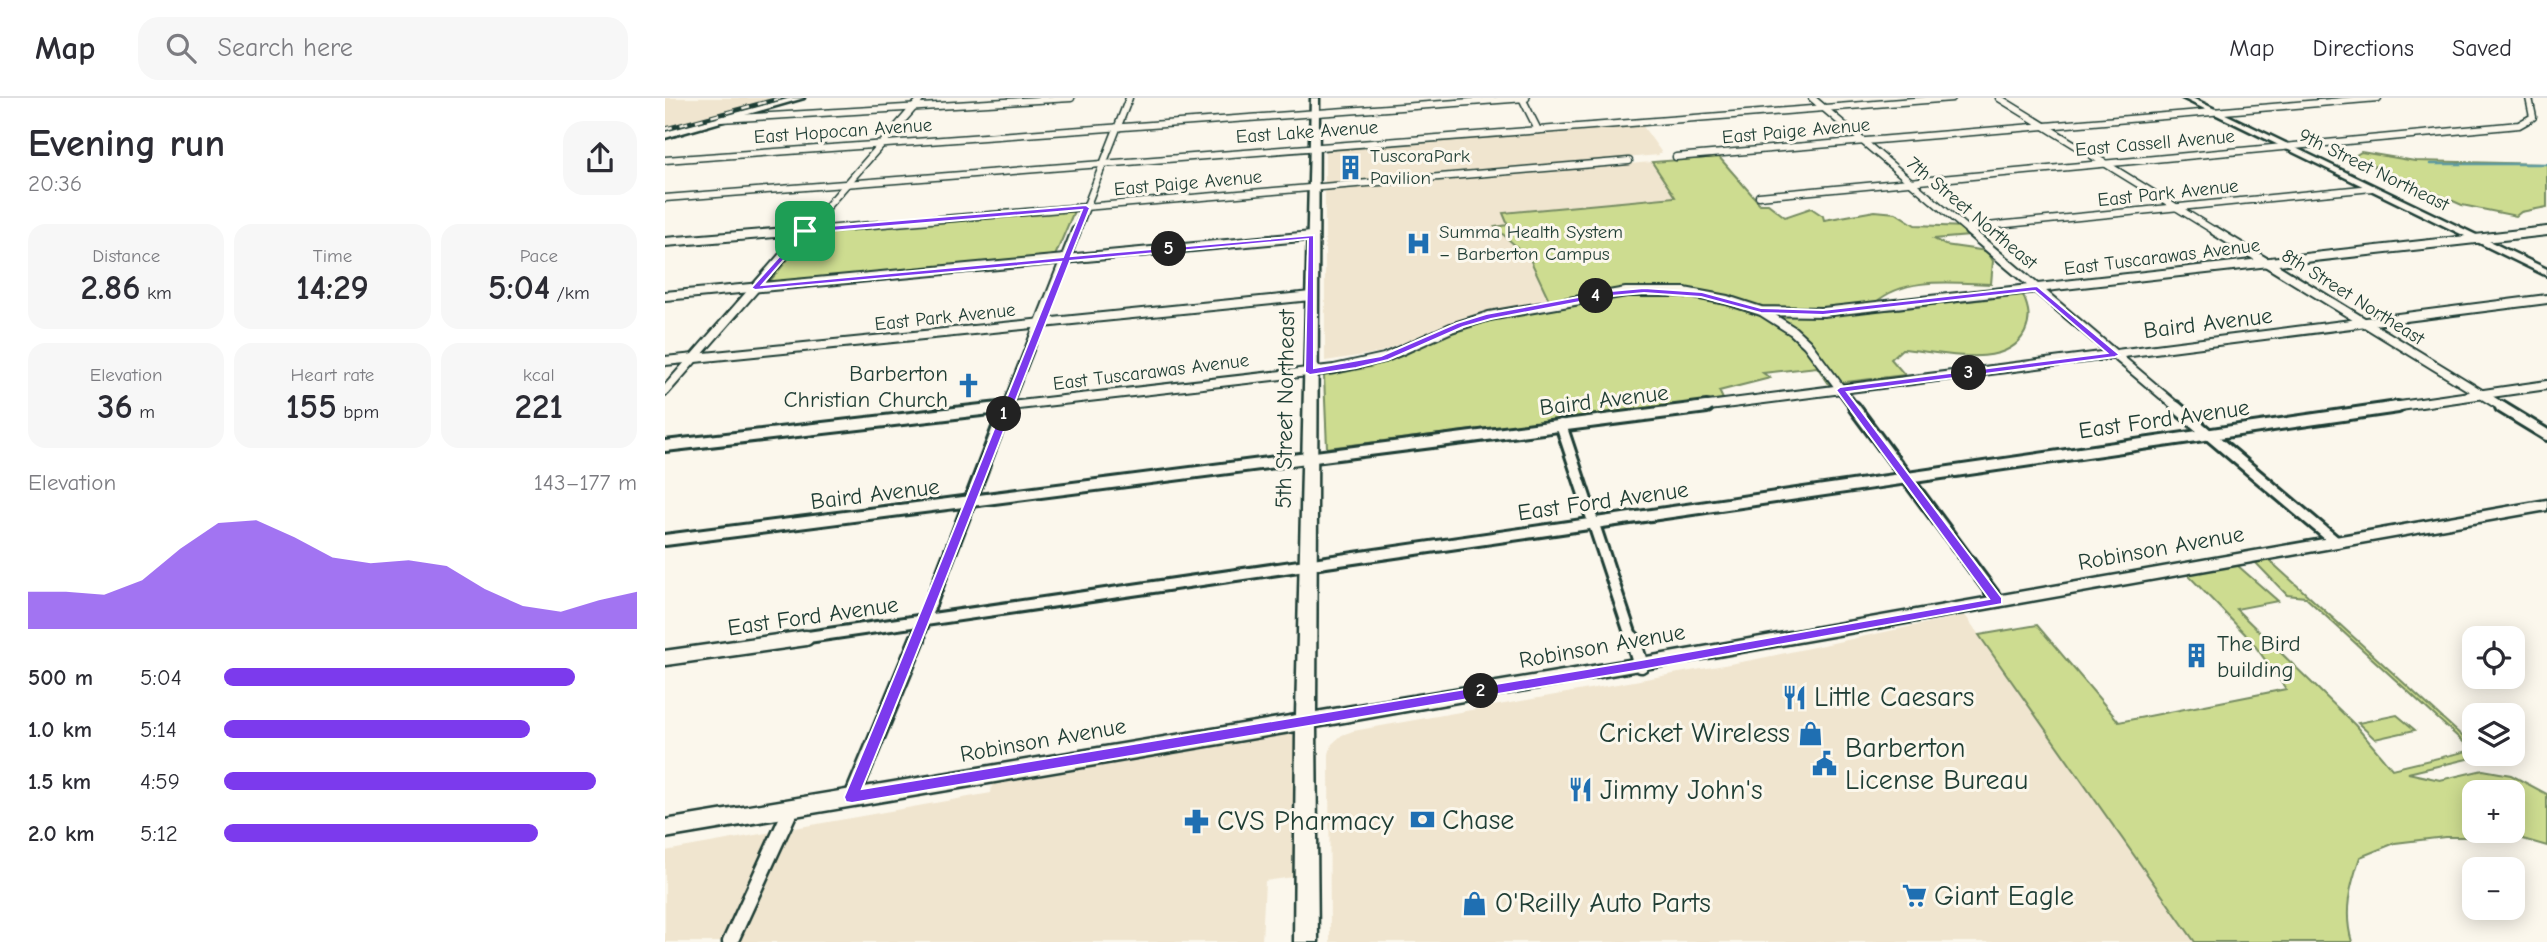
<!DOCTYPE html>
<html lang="en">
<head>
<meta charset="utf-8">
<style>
  body { margin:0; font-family:"Comic Neue",sans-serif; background:#f7f7f7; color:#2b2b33; height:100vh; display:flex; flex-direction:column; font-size:26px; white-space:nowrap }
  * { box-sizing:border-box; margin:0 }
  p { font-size:23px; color:#7c7c81 }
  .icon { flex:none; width:38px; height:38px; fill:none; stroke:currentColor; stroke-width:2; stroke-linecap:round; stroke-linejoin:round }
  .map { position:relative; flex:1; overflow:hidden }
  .details { display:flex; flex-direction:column; background:#fff; width:665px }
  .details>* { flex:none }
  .fabs { position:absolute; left:1797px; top:528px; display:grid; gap:14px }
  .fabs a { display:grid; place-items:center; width:63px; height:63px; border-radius:14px; background:#fff; box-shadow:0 4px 18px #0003; font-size:35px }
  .pin { position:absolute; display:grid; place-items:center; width:60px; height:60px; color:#fff; margin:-30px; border-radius:14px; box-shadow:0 4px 10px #0006 }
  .km { position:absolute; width:35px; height:35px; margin:-18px; border-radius:50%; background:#222; color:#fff; font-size:19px; line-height:35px; text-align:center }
  .round { display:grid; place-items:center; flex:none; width:74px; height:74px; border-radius:21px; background:#f7f7f7 }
  .head { display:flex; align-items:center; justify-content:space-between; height:119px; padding:0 28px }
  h1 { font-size:38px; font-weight:600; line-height:52px }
  .metrics { display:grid; grid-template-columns:repeat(3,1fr); gap:10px; height:119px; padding:7px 28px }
  .metrics div { display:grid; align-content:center; border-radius:18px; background:#f7f7f7; text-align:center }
  .metrics b { font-size:35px; font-weight:600 }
  .metrics small { font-size:19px; font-weight:400 }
  .metrics p { font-size:19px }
  .chart { height:196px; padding:14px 28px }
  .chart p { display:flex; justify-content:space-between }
  .chart svg { width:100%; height:126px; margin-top:7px; fill:#7c3aed; opacity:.7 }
  ul { padding:0 28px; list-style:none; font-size:23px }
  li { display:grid; grid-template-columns:112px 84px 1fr; align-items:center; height:52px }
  li i { height:18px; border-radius:9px; background:#7c3aed }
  header { display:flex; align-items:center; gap:42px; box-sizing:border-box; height:98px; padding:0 35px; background:#fff; border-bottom:2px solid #e1e1e2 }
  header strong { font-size:33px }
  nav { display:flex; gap:38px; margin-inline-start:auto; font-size:24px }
  .search { width:490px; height:63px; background:#f7f7f7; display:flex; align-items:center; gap:18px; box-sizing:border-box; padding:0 24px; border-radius:21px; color:#7c7c81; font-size:26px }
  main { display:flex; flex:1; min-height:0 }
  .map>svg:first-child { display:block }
  .built { fill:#f0e5cf }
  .green { fill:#cddc90; stroke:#768c62; stroke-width:2; fill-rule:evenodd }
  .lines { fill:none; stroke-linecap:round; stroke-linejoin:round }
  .stream { stroke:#5f9a9f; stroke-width:2.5 }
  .street-far3-casing { stroke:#1f3d34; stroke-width:9 }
  .street-far2-casing { stroke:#1f3d34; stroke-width:12 }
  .street-far1-casing { stroke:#1f3d34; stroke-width:16 }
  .street-casing { stroke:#1f3d34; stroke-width:19 }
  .secondary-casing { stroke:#1f3d34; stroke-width:5 }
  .street-far3 { stroke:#fbf7ec; stroke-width:6 }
  .street-far2 { stroke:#fbf7ec; stroke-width:8 }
  .street-far1 { stroke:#fbf7ec; stroke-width:10 }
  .street { stroke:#fbf7ec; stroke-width:14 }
  .secondary { fill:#fbf7ec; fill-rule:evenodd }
  .rail-casing { stroke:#1f3d34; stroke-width:4.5 }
  .rail { stroke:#fbf7ec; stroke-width:2.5; stroke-dasharray:8; stroke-linecap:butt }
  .route { fill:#7c3aed; stroke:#fff; stroke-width:2; fill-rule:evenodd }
  .labels { text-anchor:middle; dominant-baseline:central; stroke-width:6; stroke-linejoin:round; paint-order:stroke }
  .far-street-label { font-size:19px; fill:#1f3d34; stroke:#fbf7ec }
  .far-poi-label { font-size:19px; fill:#1f3d34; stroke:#fbf7ec; text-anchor:start }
  .street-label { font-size:23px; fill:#1f3d34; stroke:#fbf7ec }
  .poi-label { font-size:23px; fill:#1f3d34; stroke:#fbf7ec; text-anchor:end }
  .near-poi-label { font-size:28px; fill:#1f3d34; stroke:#fbf7ec; text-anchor:start }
</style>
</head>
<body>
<header>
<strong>Map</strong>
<div class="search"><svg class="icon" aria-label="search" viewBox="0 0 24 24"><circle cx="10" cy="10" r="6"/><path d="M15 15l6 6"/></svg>Search here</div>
<nav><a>Map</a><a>Directions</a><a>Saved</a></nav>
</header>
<main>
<section class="details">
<div class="head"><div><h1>Evening run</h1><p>20:36</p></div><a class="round"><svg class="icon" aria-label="share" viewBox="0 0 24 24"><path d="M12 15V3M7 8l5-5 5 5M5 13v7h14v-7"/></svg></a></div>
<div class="metrics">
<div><p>Distance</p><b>2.86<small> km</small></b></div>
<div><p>Time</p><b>14:29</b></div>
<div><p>Pace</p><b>5:04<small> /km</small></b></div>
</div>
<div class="metrics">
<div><p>Elevation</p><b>36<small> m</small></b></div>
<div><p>Heart rate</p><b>155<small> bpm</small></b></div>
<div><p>kcal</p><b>221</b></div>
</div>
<div class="chart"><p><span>Elevation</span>143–177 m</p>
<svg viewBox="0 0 160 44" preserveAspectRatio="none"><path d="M0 44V31L10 31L20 32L30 27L40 16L50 7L60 6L70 12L80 19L90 21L100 20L110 22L120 30L130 36L140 38L150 34L160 31V44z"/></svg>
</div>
<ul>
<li><b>500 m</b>5:04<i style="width:85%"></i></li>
<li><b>1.0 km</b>5:14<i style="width:74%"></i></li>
<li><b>1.5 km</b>4:59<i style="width:90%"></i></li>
<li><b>2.0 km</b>5:12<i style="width:76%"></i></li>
</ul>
</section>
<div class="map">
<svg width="1882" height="844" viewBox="0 0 1882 844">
  <rect width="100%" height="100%" fill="#fbf7ec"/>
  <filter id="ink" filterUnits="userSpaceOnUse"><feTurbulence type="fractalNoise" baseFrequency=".0143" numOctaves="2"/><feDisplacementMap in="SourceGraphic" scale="14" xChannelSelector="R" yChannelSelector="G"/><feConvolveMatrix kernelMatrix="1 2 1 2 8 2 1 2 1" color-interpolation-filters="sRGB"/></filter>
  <g filter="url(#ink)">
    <g class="built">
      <path d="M0,0H113L0,30Z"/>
      <path d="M977,27L997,55H993L994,57L791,75L794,81L987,64L1011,99L838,115L843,127L831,130L865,161L885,203L802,219L713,255L660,263V52Z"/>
      <path d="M1300,517L1530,844H665L664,656L667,646L677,637L688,633L1087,562Z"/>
      <path d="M642,622V777L600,783L597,844H0V753L326,695L328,675Z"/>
    </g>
    <g class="green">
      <path d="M1696,54L1750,63L1882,66V109L1856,114L1851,118L1797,107L1688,59Z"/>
      <path d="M1054,59L1095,106H1103L1120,119L1146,110L1158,118L1159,122L1210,113L1231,115L1250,127L1301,129L1304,138L1269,141L1280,147L1322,153L1328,163L1326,186C1288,185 1240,178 1210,205L1223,212L1358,197C1364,211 1366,221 1360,234C1341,274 1272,253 1237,251L1226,261L1240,277L1164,286L1152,269L1098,275L1105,280L1054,293L1058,301L662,350L659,278L705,269L739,257L778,236L828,220L887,208L865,161L830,129L843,127L838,115L1010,99L987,64Z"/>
      <path d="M409,113L390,158L104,184L145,135Z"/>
      <path d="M1604,462L1809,649L1810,656L1819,657L1743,675L1775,682L1818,672L1846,677L1882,696V748L1851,739H1780L1730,745L1695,759C1685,788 1678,814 1687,844H1530L1314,537L1372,527L1454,624L1621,591L1585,541L1522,476L1572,467L1613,503L1571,511L1690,627L1727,671L1807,652L1640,499L1622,497L1590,464ZM1810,695H1848V733H1810Z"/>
      <path d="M1732,617L1750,632L1710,641L1693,625Z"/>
    </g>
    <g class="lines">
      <path class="stream" d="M1765,66H1882"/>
      <defs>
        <g id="street-far3">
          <path d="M857,0L873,32"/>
          <path d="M1147,0L1306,135"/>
          <path d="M1334,0L1553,135"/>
          <path d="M55,21L406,0"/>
          <path d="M1011,59L1713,0"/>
          <path d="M0,62L861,0"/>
          <path d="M1094,98L1854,27L1868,19L1864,0"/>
          <path d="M0,100L1287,0"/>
          <path d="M1302,130L1707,90"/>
          <path d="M112,135L964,63"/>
          <path d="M139,135L257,0"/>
          <path d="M411,135L464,0"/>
          <path d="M1868,135L1882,133"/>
        </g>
        <g id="street-far2">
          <path d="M1304,133L1513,310"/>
          <path d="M1550,133L1839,310"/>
          <path d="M0,144L133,133"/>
          <path d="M0,198L647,138"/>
          <path d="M1098,214L1128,233L1142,246L1190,310"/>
          <path d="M0,263L646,198"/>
          <path d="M0,293L140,133"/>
          <path d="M327,310L669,271L719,260L786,230L824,218L961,194H1019L1062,202L1096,213L1158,214L1882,133"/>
          <path d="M341,310L411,133"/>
          <path d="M1028,310L1882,201"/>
          <path d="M1721,310L1882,287"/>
        </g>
        <g id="street-far1">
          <path d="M1189,309L1333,503"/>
          <path d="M1511,309L1671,444"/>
          <path d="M1836,309L1882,337"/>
          <path d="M896,327L967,541"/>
          <path d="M0,348L343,309"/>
          <path d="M0,442L1042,309"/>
          <path d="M129,541L1733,309"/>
          <path d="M252,541L341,309"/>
        </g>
        <g id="street">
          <path d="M967,540L976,567"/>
          <path d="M0,560L141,540"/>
          <path d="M187,699L253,540"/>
          <path d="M65,844L127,709"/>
        </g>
        <g id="secondary">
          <path d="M126,0H139L0,40V34Z"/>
          <path d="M646,0H654L651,614L976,560L1882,402V412L651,629L653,844H629L631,633L0,740V722L631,617Z"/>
          <path d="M1517,0H1527L1882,171V178Z"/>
        </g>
      </defs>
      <use href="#street-far3" class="street-far3-casing"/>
      <use href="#street-far2" class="street-far2-casing"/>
      <use href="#street-far1" class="street-far1-casing"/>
      <use href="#street" class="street-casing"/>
      <use href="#secondary" class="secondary-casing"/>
      <use href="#street-far3" class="street-far3"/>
      <use href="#street-far2" class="street-far2"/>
      <use href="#street-far1" class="street-far1"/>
      <use href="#street" class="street"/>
      <use href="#secondary" class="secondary"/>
      <defs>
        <path id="rail" d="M0,31L116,0"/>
      </defs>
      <use href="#rail" class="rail-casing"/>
      <use href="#rail" class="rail"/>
    </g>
  </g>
  <path class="route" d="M421,107L425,110L406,158L649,137V270L716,258L792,225L821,216L946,193L979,190L1037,194L1096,210L1158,212L1372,188L1455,257L1450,259L1182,294L1337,500V506L976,572L187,705L181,704L179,699C254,522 324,342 396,164L90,192L86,190L140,130ZM417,112L398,159L97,187L142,135ZM643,141L640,274L645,277L691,270L723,262L798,229L826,221L946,198L979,195L1036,199L1096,215L1158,217L1370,193L1442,255L1175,289L1171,292L1324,501L976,562L197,691C269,516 336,339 405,163Z"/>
  <defs>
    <symbol id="building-bare" viewBox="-9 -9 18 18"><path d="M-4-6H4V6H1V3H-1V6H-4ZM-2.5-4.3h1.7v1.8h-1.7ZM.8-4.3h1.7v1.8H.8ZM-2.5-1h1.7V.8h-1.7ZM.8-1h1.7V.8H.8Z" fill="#1f6fb2" stroke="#fbf7ec" stroke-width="2.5" paint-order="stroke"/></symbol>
    <symbol id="hospital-bare" viewBox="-9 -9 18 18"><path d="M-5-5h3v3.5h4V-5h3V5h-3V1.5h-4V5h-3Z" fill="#1f6fb2" stroke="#fbf7ec" stroke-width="2.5" paint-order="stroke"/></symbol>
    <symbol id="church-bare" viewBox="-9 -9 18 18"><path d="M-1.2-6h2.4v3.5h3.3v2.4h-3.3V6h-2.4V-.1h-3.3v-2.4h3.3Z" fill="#1f6fb2" stroke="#fbf7ec" stroke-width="2.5" paint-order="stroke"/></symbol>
    <symbol id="restaurant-bare" viewBox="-9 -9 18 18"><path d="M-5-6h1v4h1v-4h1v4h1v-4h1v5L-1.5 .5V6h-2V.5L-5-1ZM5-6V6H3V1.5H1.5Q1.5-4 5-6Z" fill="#1f6fb2" stroke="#fbf7ec" stroke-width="2.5" paint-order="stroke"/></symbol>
    <symbol id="shop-bare" viewBox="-9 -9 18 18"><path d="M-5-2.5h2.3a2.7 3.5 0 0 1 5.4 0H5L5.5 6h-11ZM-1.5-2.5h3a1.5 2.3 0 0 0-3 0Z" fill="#1f6fb2" stroke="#fbf7ec" stroke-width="2.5" paint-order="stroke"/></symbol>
    <symbol id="civic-bare" viewBox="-9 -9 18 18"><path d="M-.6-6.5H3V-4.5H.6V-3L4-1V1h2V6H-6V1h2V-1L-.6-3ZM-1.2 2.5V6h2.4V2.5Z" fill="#1f6fb2" stroke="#fbf7ec" stroke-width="2.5" paint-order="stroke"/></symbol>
    <symbol id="bank-bare" viewBox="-9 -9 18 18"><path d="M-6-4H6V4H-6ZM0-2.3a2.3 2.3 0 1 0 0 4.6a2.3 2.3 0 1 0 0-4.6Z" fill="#1f6fb2" stroke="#fbf7ec" stroke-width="2.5" paint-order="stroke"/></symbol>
    <symbol id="pharmacy-bare" viewBox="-9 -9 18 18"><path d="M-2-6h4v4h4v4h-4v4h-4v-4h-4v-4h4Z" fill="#1f6fb2" stroke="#fbf7ec" stroke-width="2.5" paint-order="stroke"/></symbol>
    <symbol id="supermarket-bare" viewBox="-9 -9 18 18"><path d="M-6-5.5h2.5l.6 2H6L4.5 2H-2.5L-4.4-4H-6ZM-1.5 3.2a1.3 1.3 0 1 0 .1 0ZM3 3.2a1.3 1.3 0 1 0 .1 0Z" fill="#1f6fb2" stroke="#fbf7ec" stroke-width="2.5" paint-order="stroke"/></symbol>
  </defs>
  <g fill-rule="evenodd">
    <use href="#building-bare" x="668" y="52" width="35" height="35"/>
    <use href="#hospital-bare" x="736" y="128" width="35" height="35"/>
    <use href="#church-bare" x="286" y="270" width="35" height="35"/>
    <use href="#building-bare" x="1514" y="540" width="35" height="35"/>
    <use href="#restaurant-bare" x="1112" y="582" width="35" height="35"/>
    <use href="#shop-bare" x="1128" y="618" width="35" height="35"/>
    <use href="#civic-bare" x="1142" y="648" width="35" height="35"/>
    <use href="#restaurant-bare" x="898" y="674" width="35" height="35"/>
    <use href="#bank-bare" x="740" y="704" width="35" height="35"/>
    <use href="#pharmacy-bare" x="514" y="706" width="35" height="35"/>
    <use href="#supermarket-bare" x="1232" y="780" width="35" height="35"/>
    <use href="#shop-bare" x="792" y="788" width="35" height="35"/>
  </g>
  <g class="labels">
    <g class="far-street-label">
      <text transform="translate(178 33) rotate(-4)">East Hopocan Avenue</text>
      <text transform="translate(1131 33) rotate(-5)">East Paige Avenue</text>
      <text transform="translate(642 34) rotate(-4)">East Lake Avenue</text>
      <text transform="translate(1490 45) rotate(-5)">East Cassell Avenue</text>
      <text transform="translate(1709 72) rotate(26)">9th Street Northeast</text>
      <text transform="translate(523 85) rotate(-5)">East Paige Avenue</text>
      <text transform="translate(1503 95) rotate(-6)">East Park Avenue</text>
      <text transform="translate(1307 115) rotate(40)">7th Street Northeast</text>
      <text transform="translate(1497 159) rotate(-7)">East Tuscarawas Avenue</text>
      <text transform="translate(1688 199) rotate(32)">8th Street Northeast</text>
      <text transform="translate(280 219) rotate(-6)">East Park Avenue</text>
      <text transform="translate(486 274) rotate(-7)">East Tuscarawas Avenue</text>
    </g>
    <g class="far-poi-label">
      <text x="705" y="58">TuscoraPark<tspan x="705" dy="22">Pavilion</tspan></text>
      <text x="774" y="134">Summa Health System<tspan x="774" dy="22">– Barberton Campus</tspan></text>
    </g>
    <g class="street-label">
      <text transform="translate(1543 225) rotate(-7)">Baird Avenue</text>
      <text transform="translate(939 302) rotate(-7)">Baird Avenue</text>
      <text transform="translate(620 311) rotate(-89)">5th Street Northeast</text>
      <text transform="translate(1499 321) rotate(-8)">East Ford Avenue</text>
      <text transform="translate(210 396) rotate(-7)">Baird Avenue</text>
      <text transform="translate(938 403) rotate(-8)">East Ford Avenue</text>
      <text transform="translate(1496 450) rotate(-10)">Robinson Avenue</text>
      <text transform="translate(148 518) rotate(-8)">East Ford Avenue</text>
      <text transform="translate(937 548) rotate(-10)">Robinson Avenue</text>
      <text transform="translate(378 642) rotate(-10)">Robinson Avenue</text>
    </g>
    <g class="poi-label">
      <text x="283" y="275">Barberton<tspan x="283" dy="26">Christian Church</tspan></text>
      <text x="1552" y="545" text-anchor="start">The Bird<tspan x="1552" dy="26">building</tspan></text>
    </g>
    <g class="near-poi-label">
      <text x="1149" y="599">Little Caesars</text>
      <text x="1125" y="635" text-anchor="end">Cricket Wireless</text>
      <text x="1180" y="650">Barberton<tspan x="1180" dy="32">License Bureau</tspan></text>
      <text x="935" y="692">Jimmy John's</text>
      <text x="777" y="722">Chase</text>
      <text x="552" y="723">CVS Pharmacy</text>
      <text x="1269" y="798">Giant Eagle</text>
      <text x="830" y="805">O'Reilly Auto Parts</text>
    </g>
  </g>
</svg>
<div class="fabs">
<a><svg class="icon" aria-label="locate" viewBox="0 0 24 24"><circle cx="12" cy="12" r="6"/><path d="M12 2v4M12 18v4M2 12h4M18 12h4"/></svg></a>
<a><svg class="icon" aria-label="layers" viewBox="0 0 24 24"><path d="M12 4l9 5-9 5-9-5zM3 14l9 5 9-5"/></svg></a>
<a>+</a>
<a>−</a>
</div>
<div class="pin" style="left:140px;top:133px;background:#1e9e55"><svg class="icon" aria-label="arrive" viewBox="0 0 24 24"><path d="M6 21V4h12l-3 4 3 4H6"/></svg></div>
<b class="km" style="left:339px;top:316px">1</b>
<b class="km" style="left:816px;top:593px">2</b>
<b class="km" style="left:1304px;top:275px">3</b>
<b class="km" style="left:931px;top:198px">4</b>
<b class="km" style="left:504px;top:151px">5</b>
</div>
</main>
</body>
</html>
